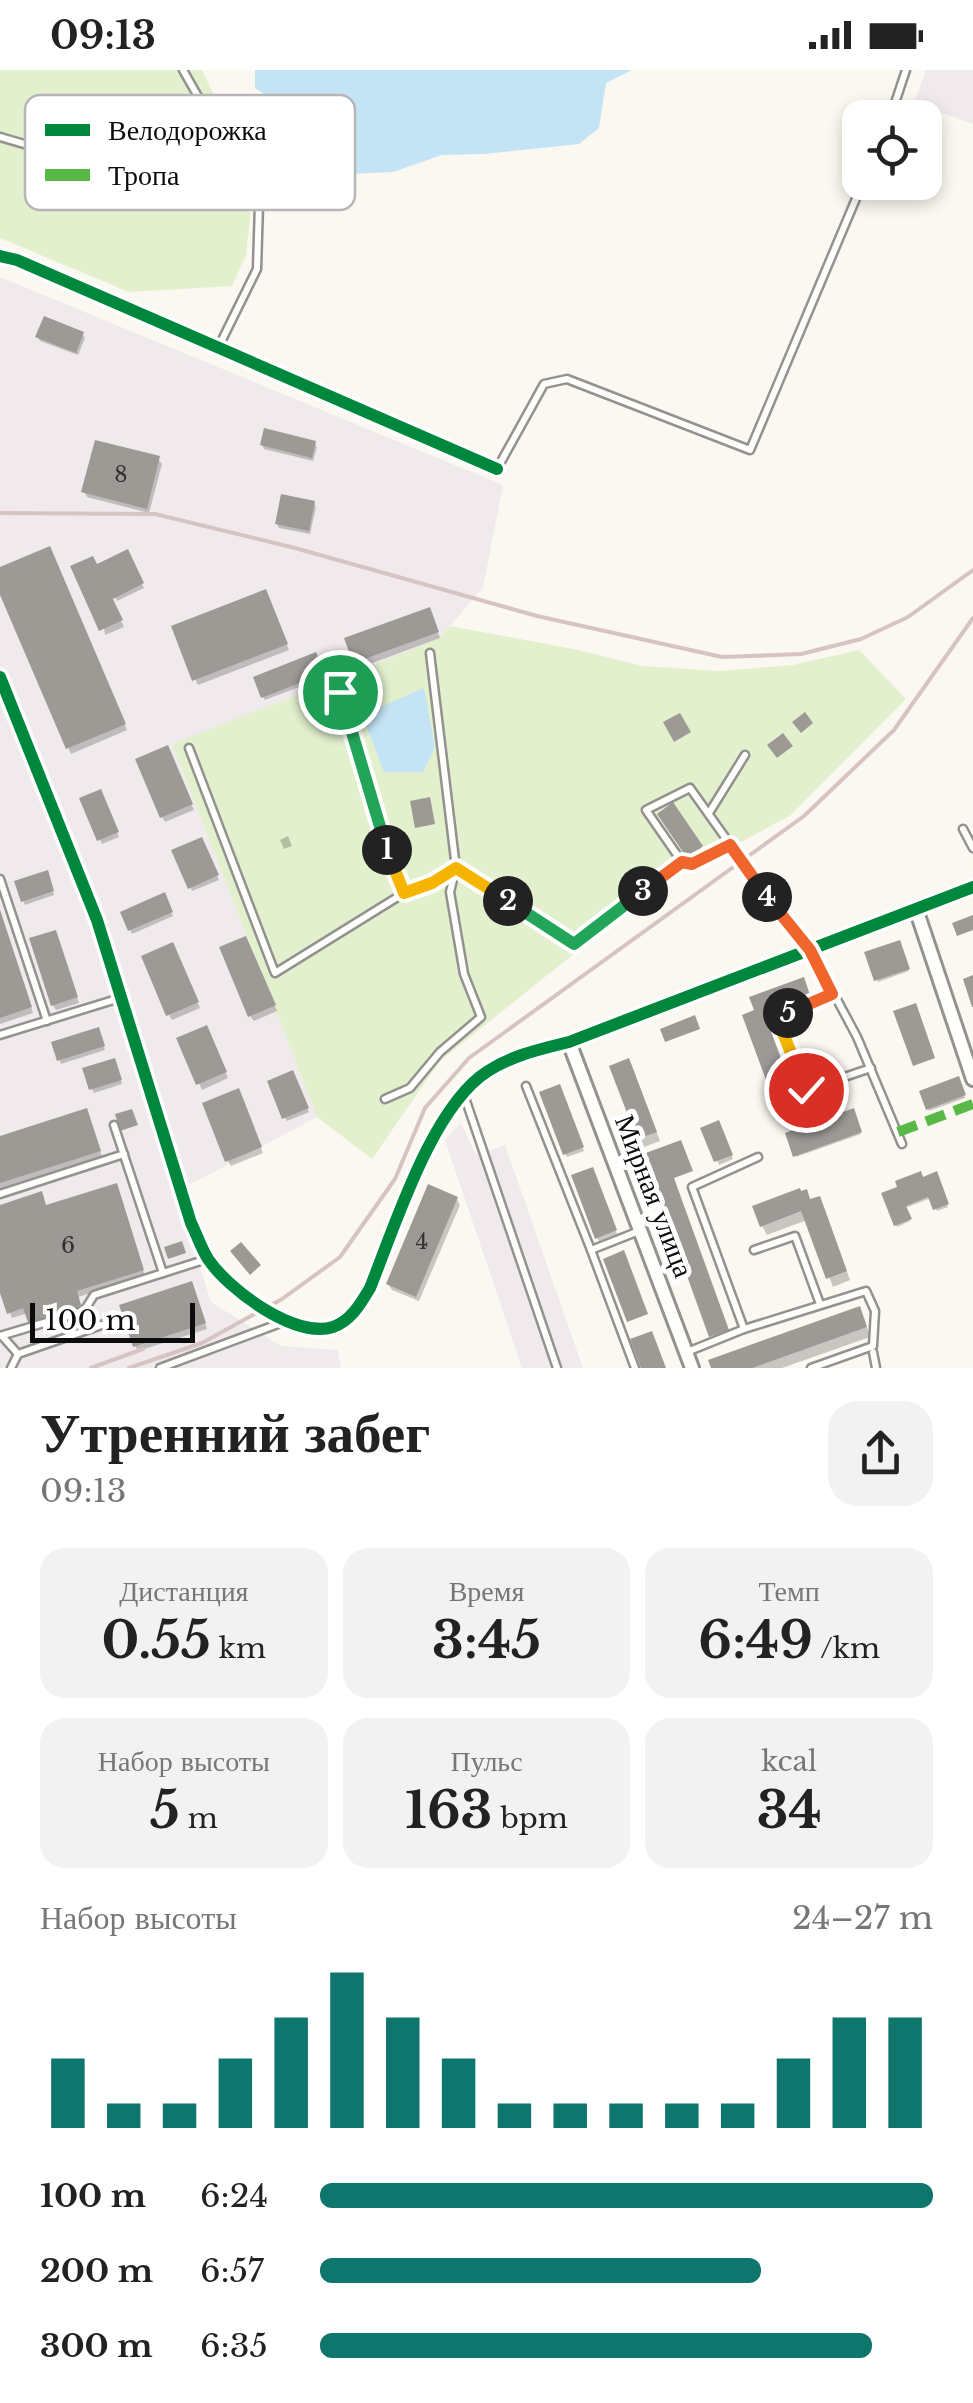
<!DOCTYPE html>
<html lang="ru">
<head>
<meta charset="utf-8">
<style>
  body { margin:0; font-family:"Libre Baskerville",serif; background:#f2f2f2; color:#222; height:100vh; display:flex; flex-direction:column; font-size:38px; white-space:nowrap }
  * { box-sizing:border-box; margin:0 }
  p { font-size:32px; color:#767676 }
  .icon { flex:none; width:55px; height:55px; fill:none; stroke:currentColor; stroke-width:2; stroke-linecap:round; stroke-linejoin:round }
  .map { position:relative; height:1298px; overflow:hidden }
  .panel { display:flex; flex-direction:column; background:#fff; flex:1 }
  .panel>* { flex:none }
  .fabs { position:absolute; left:842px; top:30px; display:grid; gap:20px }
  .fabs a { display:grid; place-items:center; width:100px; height:100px; border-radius:20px; background:#fff; box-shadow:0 5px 15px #0003; font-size:50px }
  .scale { position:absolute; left:30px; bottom:25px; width:165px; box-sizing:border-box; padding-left:10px; border:5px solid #0c0c0c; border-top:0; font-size:28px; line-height:35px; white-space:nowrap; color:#0c0c0c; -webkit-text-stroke:8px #fff; paint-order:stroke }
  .pin { position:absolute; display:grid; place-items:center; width:85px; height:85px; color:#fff; margin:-42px; border:5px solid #fff; border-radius:50%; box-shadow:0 2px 10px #0007 }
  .km { position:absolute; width:50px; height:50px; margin:-25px; border-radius:50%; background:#222; color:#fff; font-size:28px; line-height:50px; text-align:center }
  .round { display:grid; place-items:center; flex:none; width:105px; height:105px; border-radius:30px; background:#f2f2f2 }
  .head { display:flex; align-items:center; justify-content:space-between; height:170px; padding:0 40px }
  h1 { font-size:55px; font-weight:700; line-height:75px }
  .stats { display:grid; grid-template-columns:repeat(3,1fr); gap:15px; height:170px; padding:10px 40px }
  .stats div { display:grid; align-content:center; border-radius:25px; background:#f2f2f2; text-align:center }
  .stats b { font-size:50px; font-weight:700 }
  .stats small { font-size:28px; font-weight:400 }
  .stats p { font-size:28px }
  .chart { height:280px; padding:20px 40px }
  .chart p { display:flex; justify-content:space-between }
  .chart svg { width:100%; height:180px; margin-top:10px; stroke:#0f766e; stroke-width:6 }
  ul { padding:0 40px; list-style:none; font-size:32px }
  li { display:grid; grid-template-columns:160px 120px 1fr; align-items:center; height:75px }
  li i { height:25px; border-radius:12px; background:#0f766e }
  .status { display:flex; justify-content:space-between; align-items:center; height:70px; padding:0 50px; background:#fff; direction:ltr }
  .status svg { height:28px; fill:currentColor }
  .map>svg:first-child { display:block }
  .industrial { fill:#f1eaed }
  .green { fill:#e2f0ce }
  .water { fill:#c4e4f6 }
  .shadow { fill:#0003 }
  .building { fill:#9d9a96 }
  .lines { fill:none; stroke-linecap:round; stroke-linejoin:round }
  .service-casing { stroke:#93928f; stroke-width:11 }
  .minor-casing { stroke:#93928f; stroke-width:18 }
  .service { stroke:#fefefd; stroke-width:6 }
  .minor { stroke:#fefefd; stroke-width:12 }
  .rail { stroke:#d7c3c3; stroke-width:4 }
  .quiet { stroke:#58b947; stroke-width:10; stroke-dasharray:20 10; stroke-linecap:butt }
  .cycleway-casing { stroke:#fff; stroke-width:19 }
  .cycleway { stroke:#00873e; stroke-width:12 }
  .split-1-casing { stroke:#fff; stroke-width:20 }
  .split-2-casing { stroke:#fff; stroke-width:20 }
  .split-3-casing { stroke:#fff; stroke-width:20 }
  .split-4-casing { stroke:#fff; stroke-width:20 }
  .split-5-casing { stroke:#fff; stroke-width:20 }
  .split-6-casing { stroke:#fff; stroke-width:20 }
  .split-1 { stroke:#22a559; stroke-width:12 }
  .split-2 { stroke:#f5b400; stroke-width:12 }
  .split-3 { stroke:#22a559; stroke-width:12 }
  .split-4 { stroke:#f0652b; stroke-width:12 }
  .split-5 { stroke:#f0652b; stroke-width:12 }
  .split-6 { stroke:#f5b400; stroke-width:12 }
  .labels { text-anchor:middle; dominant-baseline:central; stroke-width:10; stroke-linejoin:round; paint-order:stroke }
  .number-label { font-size:22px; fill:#30302e }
  .street-label { font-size:28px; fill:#0c0c0c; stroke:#fff }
  .key { fill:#fff; stroke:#b6b6b6; stroke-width:2.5 }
  .key-label { font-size:28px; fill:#0c0c0c }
</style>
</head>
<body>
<div class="status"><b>09:13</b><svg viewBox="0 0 49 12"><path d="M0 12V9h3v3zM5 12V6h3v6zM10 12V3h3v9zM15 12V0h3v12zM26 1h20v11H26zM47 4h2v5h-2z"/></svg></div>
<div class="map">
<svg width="973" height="1298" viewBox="0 0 973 1298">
  <rect width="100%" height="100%" fill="#faf8f0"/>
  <g class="industrial">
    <path d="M926,0H973V54L914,33Z"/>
    <path d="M0,207L503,415L483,517L439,569L172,674L317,1047L176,1122L211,1232L281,1276L338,1280L341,1298H0Z"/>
    <path d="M461,1053L476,1085L505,1075L583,1298H522L445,1070Z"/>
  </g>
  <g class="green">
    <path d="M0,0H202L254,111L246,185L232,216L129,222L0,168Z"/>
    <path d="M450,556L573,579L643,596L720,601L793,595L859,580L906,629L791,745L655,819L440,991L372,1089L317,1047L172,674L438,569Z"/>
  </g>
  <g class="water">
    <path d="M255,0H632L606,13L599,58L579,74L484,84L442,85L393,102L261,108L249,71L263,23L255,18Z"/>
    <path d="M424,618L435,677L423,702H384L362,645Z"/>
  </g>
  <g class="shadow">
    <path d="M82,264L85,268L78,285L40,271L38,267Z"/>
    <path d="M315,373L317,377L313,391L264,379L262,375Z"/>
    <path d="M158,389L162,394L149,443L87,427L84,421Z"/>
    <path d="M314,433L316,437L310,464L279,458L277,454Z"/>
    <path d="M127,482L144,518L117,531L112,521L108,523L124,557L105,565L96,497Z"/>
    <path d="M52,485L127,660L71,684L0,518V500Z"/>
    <path d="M268,527L289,580L198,615L195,609Z"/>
    <path d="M432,546L440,568L359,598L348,570Z"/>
    <path d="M317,588L325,607L265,630L263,627Z"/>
    <path d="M170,684L194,740L165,752L162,747Z"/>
    <path d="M100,722L119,767L102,774L82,730Z"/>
    <path d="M673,736L703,781L691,790L660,745Z"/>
    <path d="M288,766L292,776L284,779L280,770Z"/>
    <path d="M201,770L219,810L192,821L175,781Z"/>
    <path d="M48,807L54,825L25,835L23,831Z"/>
    <path d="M164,826L173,846L132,864L123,843Z"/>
    <path d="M0,840L33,943L0,954Z"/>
    <path d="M58,868L79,933L56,940L53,935Z"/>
    <path d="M899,873L909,901L878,912L867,884Z"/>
    <path d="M249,874L277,941L254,951L250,946Z"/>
    <path d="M176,880L200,938L172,950L169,945Z"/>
    <path d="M763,945L802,1047L786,1053L745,946Z"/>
    <path d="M100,963L105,980L61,994L54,973Z"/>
    <path d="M210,964L228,1008L202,1020L179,969Z"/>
    <path d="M116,995L122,1014L94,1023L92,1019Z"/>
    <path d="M612,997L633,1000L660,1071L644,1077Z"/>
    <path d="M294,1007L309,1042L287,1051L285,1048Z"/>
    <path d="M958,1009L965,1028L929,1041L922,1022Z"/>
    <path d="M561,1021L584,1081L567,1087L565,1084Z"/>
    <path d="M241,1027L263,1083L231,1096L228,1091Z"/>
    <path d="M853,1041L861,1064L796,1087L788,1065Z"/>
    <path d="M89,1046L102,1087L0,1120V1068Z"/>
    <path d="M720,1057L733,1089L719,1095L704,1059Z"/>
    <path d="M594,1104L617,1164L599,1171L597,1168Z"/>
    <path d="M936,1104L948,1137L937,1141L931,1128L905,1138L910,1151L897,1157L884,1125Z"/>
    <path d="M119,1122L145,1206L78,1227L82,1242L33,1258L28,1243L12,1248L0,1215V1137L46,1138Z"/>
    <path d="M457,1129L460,1135L419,1231L392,1220L388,1214Z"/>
    <path d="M811,1132L824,1138L850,1210L833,1217L807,1150L767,1165L762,1156Z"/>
    <path d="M194,1219L207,1259L138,1281L135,1276Z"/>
    <path d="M864,1248L870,1267L782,1298H713Z"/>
  </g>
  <g class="building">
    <path d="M44,246L84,262L76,283L35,267Z"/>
    <path d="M264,358L316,371L312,388L260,375Z"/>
    <path d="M95,370L160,386L147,439L81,422Z"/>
    <path d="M281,424L315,431L309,461L275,454Z"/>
    <path d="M50,476L126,654L66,679L0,525V497Z"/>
    <path d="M128,479L144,513L113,529L123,550L99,561L70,496L93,486L97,494Z"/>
    <path d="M266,519L288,574L192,611L171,556Z"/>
    <path d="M430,537L439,562L353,593L344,568Z"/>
    <path d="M316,582L325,603L261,628L253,607Z"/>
    <path d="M805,642L813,653L801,663L792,652Z"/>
    <path d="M680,643L691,662L674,672L663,652Z"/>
    <path d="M783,663L793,676L777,688L767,675Z"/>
    <path d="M168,675L193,734L160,748L135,689Z"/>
    <path d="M101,719L119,762L97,771L79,728Z"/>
    <path d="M430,727L435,754L415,758L410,731Z"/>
    <path d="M673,732L703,776L687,788L657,744Z"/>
    <path d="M202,767L219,805L188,819L171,780Z"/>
    <path d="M48,800L54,821L21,832L14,811Z"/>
    <path d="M165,822L173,842L128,861L120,842Z"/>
    <path d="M0,840L32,937L0,948Z"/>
    <path d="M973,845V860L957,866L952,853Z"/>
    <path d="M56,860L78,927L51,936L29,868Z"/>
    <path d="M246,866L276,935L248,947L219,877Z"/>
    <path d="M900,870L910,899L874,911L864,882Z"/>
    <path d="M173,872L199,932L166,946L141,886Z"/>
    <path d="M973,905V937H972L963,909Z"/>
    <path d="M804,907L811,928L765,945L799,1037L779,1045L742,945L754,940L749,927Z"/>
    <path d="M916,933L935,988L913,996L893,941Z"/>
    <path d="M695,945L700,959L665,972L660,959Z"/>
    <path d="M207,955L227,1002L196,1015L176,968Z"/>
    <path d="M99,957L105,976L57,991L51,972Z"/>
    <path d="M115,988L122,1010L89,1020L82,998Z"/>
    <path d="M629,988L657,1062L637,1069L609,996Z"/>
    <path d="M293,1000L309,1038L282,1049L267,1011Z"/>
    <path d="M959,1006L966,1025L926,1040L919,1021Z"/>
    <path d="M560,1014L584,1077L563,1085L539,1022Z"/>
    <path d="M239,1018L262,1077L225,1092L202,1033Z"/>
    <path d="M87,1038L101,1081L0,1113V1066Z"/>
    <path d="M854,1038L862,1062L793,1087L785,1063Z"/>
    <path d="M132,1039L138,1055L120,1061L115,1044Z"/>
    <path d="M719,1050L733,1085L714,1092L700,1058Z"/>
    <path d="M681,1070L693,1101L674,1108L729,1260L709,1267L643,1084Z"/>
    <path d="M593,1097L617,1160L595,1169L571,1105Z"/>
    <path d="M921,1101L923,1107L937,1101L949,1134L933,1140L928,1127L906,1136L912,1149L894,1156L881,1123L897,1117L895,1111Z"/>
    <path d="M117,1113L144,1200L77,1221L82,1238L29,1255L23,1238L7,1244L0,1223V1135L42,1121L46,1135Z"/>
    <path d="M428,1114L458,1127L416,1227L386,1214Z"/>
    <path d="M800,1118L801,1121L807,1119L810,1129L820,1126L847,1201L826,1209L801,1141L760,1157L752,1136Z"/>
    <path d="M182,1171L186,1183L168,1189L164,1177Z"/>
    <path d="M241,1172L261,1195L250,1205L230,1181Z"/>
    <path d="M624,1180L648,1244L627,1252L603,1189Z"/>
    <path d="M192,1211L206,1253L133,1277L119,1235Z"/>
    <path d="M860,1236L867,1257L752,1298H711L708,1290Z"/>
    <path d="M652,1261L666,1298H641L630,1269Z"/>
  </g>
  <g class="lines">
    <defs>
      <g id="service">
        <path d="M183,0L259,134L257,199L219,276"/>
        <path d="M890,48L906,0"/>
        <path d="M0,67L213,129L258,134"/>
        <path d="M497,399L544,314L567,309L750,380L863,112"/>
        <path d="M430,583L456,798L573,874L682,792L646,740L690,718L796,867L810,879L857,967L902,1074"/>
        <path d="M340,622L394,802L404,823"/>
        <path d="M189,678L275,903L404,823L431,813L456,798L450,822L464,904L481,947L440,982L410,1018L385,1029"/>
        <path d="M709,743L745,685"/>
        <path d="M963,759L973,778"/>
        <path d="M682,792L692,794L730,775"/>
        <path d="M0,809L47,951"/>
        <path d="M831,925L777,948L806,1020L871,998"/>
        <path d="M0,965L120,928"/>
        <path d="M526,1016L591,1180"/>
        <path d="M464,1025L557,1298"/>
        <path d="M114,1055L163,1203"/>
        <path d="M0,1124L124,1084"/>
        <path d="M754,1180L795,1166L820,1234"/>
        <path d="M744,1259L692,1117L758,1087"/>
        <path d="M0,1266L84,1241L94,1225L207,1189"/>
        <path d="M2,1266L18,1284"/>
        <path d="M687,1282L744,1259L866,1221L875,1241L873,1276L811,1298"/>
        <path d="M873,1282L876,1298"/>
        <path d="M11,1298L18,1284L116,1250"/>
        <path d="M160,1298L286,1251"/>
        <path d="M635,1298L591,1180L639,1161"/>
      </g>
      <g id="minor">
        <path d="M0,186L17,190L497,399"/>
        <path d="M0,607L97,850L191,1153C197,1165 201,1178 208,1189C229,1220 295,1269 333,1257C351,1251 361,1233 370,1218C395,1156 432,1036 488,1001C513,985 541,979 569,972L973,817"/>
        <path d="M916,839L973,1009"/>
        <path d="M569,972L692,1298"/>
      </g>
    </defs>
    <use href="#service" class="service-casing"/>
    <use href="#minor" class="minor-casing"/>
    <use href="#service" class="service"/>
    <use href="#minor" class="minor"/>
    <g class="rail">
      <path d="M0,443L155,444L295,478L537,546L722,587L801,584L861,569L908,547L973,500"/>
      <path d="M91,1298L143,1279"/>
      <path d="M129,1298L202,1273L282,1229L340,1187L395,1109L425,1038L469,988L804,746L894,660L973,548"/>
    </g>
    <path class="quiet" d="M898,1062L973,1034"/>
    <defs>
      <g id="cycleway">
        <path d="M0,186L17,190L497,399"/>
        <path d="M0,607L97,850L191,1153C197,1165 201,1178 208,1189C229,1220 295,1269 333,1257C351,1251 361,1233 370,1218C395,1156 432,1036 488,1001C513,985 541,979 569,972L973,817"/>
      </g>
    </defs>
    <use href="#cycleway" class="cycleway-casing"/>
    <use href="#cycleway" class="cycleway"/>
  </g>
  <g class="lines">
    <defs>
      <path id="split-1" d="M340,622L387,780"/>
      <path id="split-2" d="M387,780L404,823L432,813L456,798L508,831"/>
      <path id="split-3" d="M508,831L574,874L643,821"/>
      <path id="split-4" d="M643,821L682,792L692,794L730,775L767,827"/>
      <path id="split-5" d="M767,827L810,880L832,924L788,943"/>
      <path id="split-6" d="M788,943L777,948L806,1020"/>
    </defs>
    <use href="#split-1" class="split-1-casing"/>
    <use href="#split-2" class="split-2-casing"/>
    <use href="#split-3" class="split-3-casing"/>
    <use href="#split-4" class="split-4-casing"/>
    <use href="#split-5" class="split-5-casing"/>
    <use href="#split-6" class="split-6-casing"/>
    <use href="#split-1" class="split-1"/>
    <use href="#split-2" class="split-2"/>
    <use href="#split-3" class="split-3"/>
    <use href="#split-4" class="split-4"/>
    <use href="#split-5" class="split-5"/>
    <use href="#split-6" class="split-6"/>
  </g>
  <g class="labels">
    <g class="number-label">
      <text x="121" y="404">8</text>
      <text x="422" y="1171">4</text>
      <text x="68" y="1175">6</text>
    </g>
    <g class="street-label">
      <text transform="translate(654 1126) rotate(69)">Мирная улица</text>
    </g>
  </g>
  <rect x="25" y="25" width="330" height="115" rx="15" class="key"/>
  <rect x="45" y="54" width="45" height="12" fill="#00873e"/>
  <rect x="45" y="99" width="45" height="12" fill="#58b947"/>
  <g class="key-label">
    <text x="108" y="70">Велодорожка</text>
    <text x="108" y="115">Тропа</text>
  </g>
</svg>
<div class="fabs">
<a><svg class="icon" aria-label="locate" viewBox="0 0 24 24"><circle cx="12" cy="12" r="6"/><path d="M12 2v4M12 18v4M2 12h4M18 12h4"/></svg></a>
</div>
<div class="scale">100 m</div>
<div class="pin" style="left:340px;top:622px;background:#1e9e55"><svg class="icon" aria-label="arrive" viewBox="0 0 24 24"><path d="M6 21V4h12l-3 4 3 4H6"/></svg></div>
<div class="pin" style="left:806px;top:1020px;background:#d93025"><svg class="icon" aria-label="check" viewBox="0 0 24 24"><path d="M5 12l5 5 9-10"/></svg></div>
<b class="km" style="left:387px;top:780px">1</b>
<b class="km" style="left:508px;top:831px">2</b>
<b class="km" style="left:643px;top:821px">3</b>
<b class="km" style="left:767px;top:827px">4</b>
<b class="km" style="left:788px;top:943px">5</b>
</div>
<section class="panel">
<div class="head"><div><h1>Утренний забег</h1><p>09:13</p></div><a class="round"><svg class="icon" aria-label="share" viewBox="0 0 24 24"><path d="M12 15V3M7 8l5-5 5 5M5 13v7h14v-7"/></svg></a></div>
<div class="stats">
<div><p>Дистанция</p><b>0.55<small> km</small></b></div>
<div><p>Время</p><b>3:45</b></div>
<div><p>Темп</p><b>6:49<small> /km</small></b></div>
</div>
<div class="stats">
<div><p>Набор высоты</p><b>5<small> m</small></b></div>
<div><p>Пульс</p><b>163<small> bpm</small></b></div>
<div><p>kcal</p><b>34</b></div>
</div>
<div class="chart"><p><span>Набор высоты</span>24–27 m</p>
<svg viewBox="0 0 160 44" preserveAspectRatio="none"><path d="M5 44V27M15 44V38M25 44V38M35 44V27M45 44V17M55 44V6M65 44V17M75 44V27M85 44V38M95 44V38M105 44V38M115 44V38M125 44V38M135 44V27M145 44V17M155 44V17"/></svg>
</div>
<ul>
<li><b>100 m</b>6:24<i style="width:100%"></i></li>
<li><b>200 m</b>6:57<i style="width:72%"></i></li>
<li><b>300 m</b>6:35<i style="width:90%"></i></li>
</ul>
</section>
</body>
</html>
